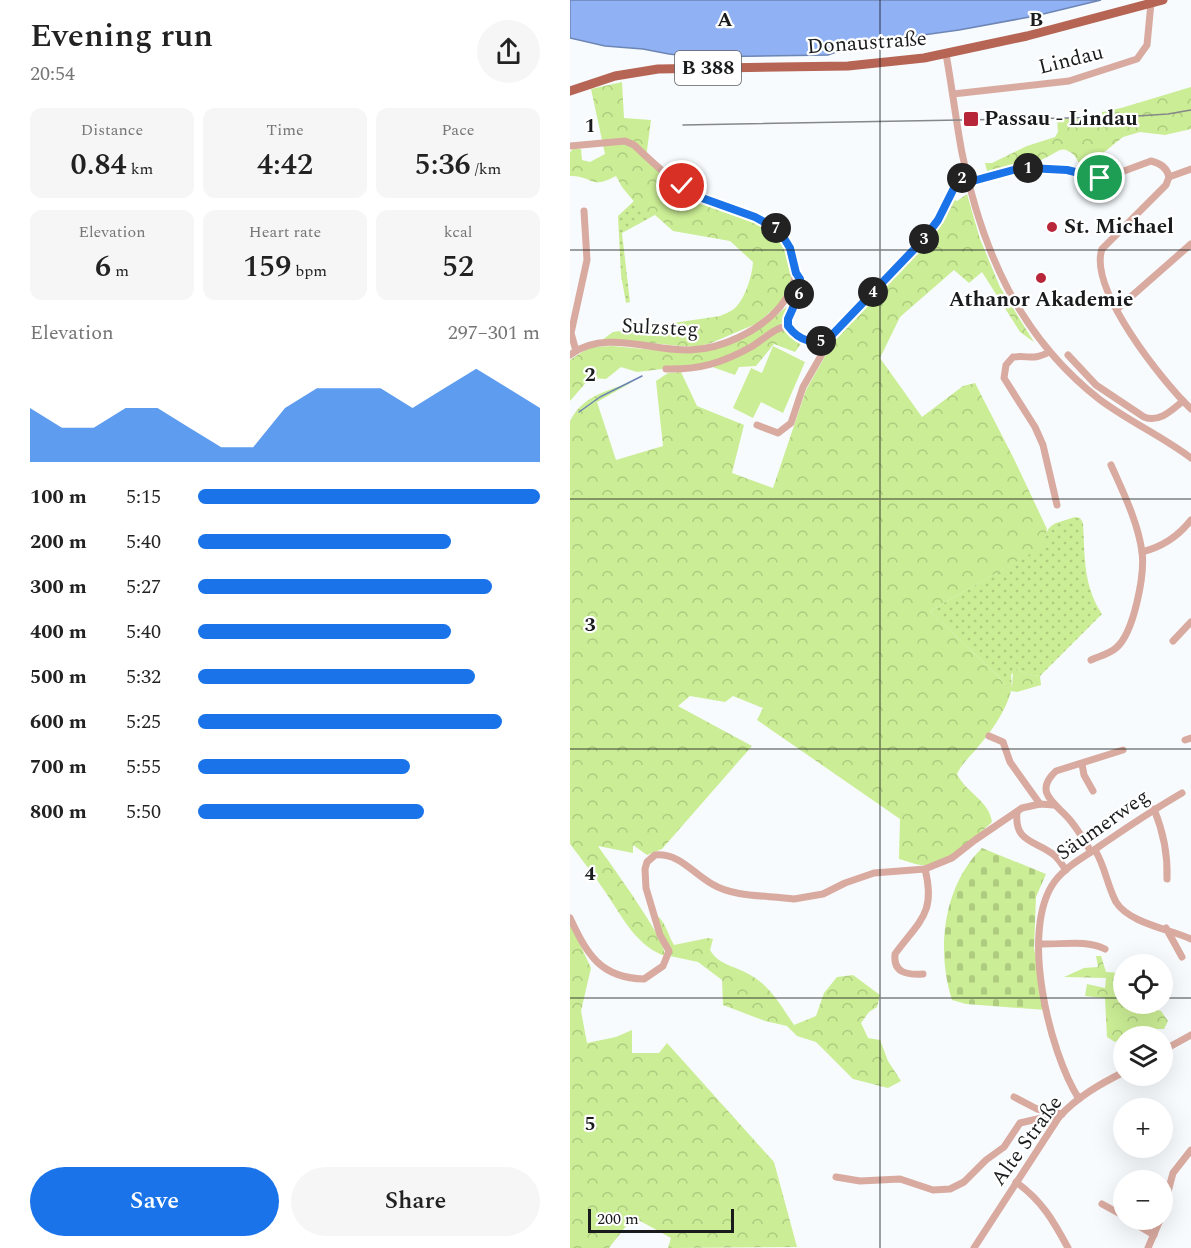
<!DOCTYPE html>
<html lang="en">
<head>
<meta charset="utf-8">
<style>
  body { margin:0; font-family:Spectral,serif; background:#f6f6f6; color:#222; height:100vh; display:flex; flex-direction:column; font-size:22px; white-space:nowrap }
  * { box-sizing:border-box; margin:0 }
  p { font-size:20px; color:#767676 }
  .icon { flex:none; width:33px; height:33px; fill:none; stroke:currentColor; stroke-width:2; stroke-linecap:round; stroke-linejoin:round }
  .map { position:relative; flex:1; overflow:hidden }
  .side { display:flex; flex-direction:column; background:#fff; width:570px }
  .side>* { flex:none }
  .buttons { position:absolute; left:543px; top:954px; display:grid; gap:12px }
  .buttons a { display:grid; place-items:center; width:60px; height:60px; border-radius:50%; background:#fff; box-shadow:0 6px 24px #0002; font-size:30px }
  .scale { position:absolute; left:18px; bottom:15px; width:146px; box-sizing:border-box; padding-left:6px; border:3px solid #1a1b1c; border-top:0; font-size:16px; line-height:21px; white-space:nowrap; color:#1a1b1c; -webkit-text-stroke:4px #fff; paint-order:stroke }
  .pin { position:absolute; display:grid; place-items:center; width:51px; height:51px; color:#fff; margin:-26px; border:3px solid #fff; border-radius:50%; box-shadow:0 2px 6px #0007 }
  .km { position:absolute; width:30px; height:30px; margin:-15px; border-radius:50%; background:#222; color:#fff; font-size:16px; line-height:30px; text-align:center }
  .round { display:grid; place-items:center; flex:none; width:63px; height:63px; border-radius:32px; background:#f6f6f6 }
  .overview { display:flex; align-items:center; justify-content:space-between; height:102px; padding:0 30px }
  h1 { font-size:33px; font-weight:600; line-height:45px }
  .figures { display:grid; grid-template-columns:repeat(3,1fr); gap:9px; height:102px; padding:6px 30px }
  .figures div { display:grid; align-content:center; border-radius:12px; background:#f6f6f6; text-align:center }
  .figures b { font-size:30px; font-weight:600 }
  .figures small { font-size:16px; font-weight:400 }
  .figures p { font-size:16px }
  .chart { height:168px; padding:12px 30px }
  .chart p { display:flex; justify-content:space-between }
  .chart svg { width:100%; height:108px; margin-top:6px; fill:#1a73e8; opacity:.7 }
  .cta { display:flex; gap:12px; margin-top:auto; padding:12px 30px }
  .cta a { flex:1; height:69px; border-radius:36px; background:#1a73e8; color:#fff; font-size:24px; font-weight:600; line-height:69px; text-align:center }
  .cta a+a { background:#f6f6f6; color:#222 }
  ul { padding:0 30px; list-style:none; font-size:20px }
  li { display:grid; grid-template-columns:96px 72px 1fr; align-items:center; height:45px }
  li i { height:15px; border-radius:8px; background:#1a73e8 }
  main { display:flex; flex:1; min-height:0 }
  .map>svg:first-child { display:block }
  .grass { fill:url(#grass-dots) }
  .forest { fill:url(#forest-crowns) }
  .cemetery { fill:url(#cemetery-stones) }
  .pitch { fill:#cbed95 }
  .water { fill:#90b2f5; stroke:#6d85b4; stroke-width:1.5 }
  .lines { fill:none; stroke-linecap:round; stroke-linejoin:round }
  .stream { stroke:#6d85b4; stroke-width:1.5 }
  .minor { stroke:#d9aaa0; stroke-width:7 }
  .major { stroke:#b66454; stroke-width:9 }
  .rail { stroke:#858789; stroke-width:1.5 }
  .route-casing { stroke:#fff; stroke-width:12 }
  .route { stroke:#1a73e8; stroke-width:8 }
  .grid { fill:none; stroke:#1a1b1c; stroke-width:1.5; stroke-opacity:0.55 }
  .poi-dot { fill:#b82639; stroke:#fff; stroke-width:2 }
  .labels { text-anchor:middle; dominant-baseline:central; stroke-width:4.5; stroke-linejoin:round; paint-order:stroke }
  .shield { fill:#fff; stroke:#5f5f60; stroke-width:1.5 }
  .shield-label { font-size:20px; font-weight:bold; fill:#1a1b1c }
  .street-label { font-size:21px; fill:#1a1b1c; stroke:#fff }
  .poi-label { font-size:21px; font-weight:bold; fill:#1a1b1c; stroke:#fff; text-anchor:start }
  .grid-label { font-size:20px; text-anchor:middle; font-weight:bold; fill:#1a1b1c; stroke:#fff; stroke-width:4.5; stroke-linejoin:round; paint-order:stroke }
</style>
</head>
<body>
<main>
<section class="side">
<div class="overview"><div><h1>Evening run</h1><p>20:54</p></div><a class="round"><svg class="icon" aria-label="share" viewBox="0 0 24 24"><path d="M12 15V3M7 8l5-5 5 5M5 13v7h14v-7"/></svg></a></div>
<div class="figures">
<div><p>Distance</p><b>0.84<small> km</small></b></div>
<div><p>Time</p><b>4:42</b></div>
<div><p>Pace</p><b>5:36<small> /km</small></b></div>
</div>
<div class="figures">
<div><p>Elevation</p><b>6<small> m</small></b></div>
<div><p>Heart rate</p><b>159<small> bpm</small></b></div>
<div><p>kcal</p><b>52</b></div>
</div>
<div class="chart"><p><span>Elevation</span>297–301 m</p>
<svg viewBox="0 0 160 44" preserveAspectRatio="none"><path d="M0 44V22L10 30L20 30L30 22L40 22L50 30L60 38L70 38L80 22L90 14L100 14L110 14L120 22L130 14L140 6L150 14L160 22V44z"/></svg>
</div>
<ul>
<li><b>100 m</b>5:15<i style="width:100%"></i></li>
<li><b>200 m</b>5:40<i style="width:74%"></i></li>
<li><b>300 m</b>5:27<i style="width:86%"></i></li>
<li><b>400 m</b>5:40<i style="width:74%"></i></li>
<li><b>500 m</b>5:32<i style="width:81%"></i></li>
<li><b>600 m</b>5:25<i style="width:89%"></i></li>
<li><b>700 m</b>5:55<i style="width:62%"></i></li>
<li><b>800 m</b>5:50<i style="width:66%"></i></li>
</ul>
<div class="cta"><a>Save</a><a>Share</a></div>
</section>
<div class="map">
<svg width="621" height="1248" viewBox="0 0 621 1248">
  <defs>
    <pattern id="grass-dots" width="8" height="8" patternUnits="userSpaceOnUse" patternTransform="scale(1.5)"><rect width="8" height="8" fill="#cbed95"/><path d="M2 2h.1M6 6h.1" fill="none" stroke="#aecb80" stroke-width="1.8" stroke-linecap="round"/></pattern>
    <pattern id="forest-crowns" width="20" height="18" patternUnits="userSpaceOnUse" patternTransform="scale(1.5)"><rect width="20" height="18" fill="#cbed95"/><path d="M2 6a3 3 0 1 1 6 0M12 15a3 3 0 1 1 6 0" fill="none" stroke="#aecb80"/></pattern>
    <pattern id="cemetery-stones" width="16" height="16" patternUnits="userSpaceOnUse" patternTransform="scale(1.5)"><rect width="16" height="16" fill="#cbed95"/><path d="M2 7V4a2 2 0 0 1 4 0v3zM10 15v-3a2 2 0 0 1 4 0v3z" fill="#aecb80"/></pattern>
  </defs>
  <rect width="100%" height="100%" fill="#f7fbfe"/>
  <g class="grass">
    <path d="M64,201L85,215L52,233L60,302L56,303L51,275L48,216Z"/>
    <path d="M505,517L510,518L513,523C515,557 513,585 532,614L470,676L457,674L446,669L441,675L442,689L436,687L428,676L360,611L473,546C478,521 482,525 505,517Z"/>
  </g>
  <g class="forest">
    <path d="M52,82L54,118L81,120L76,158L110,187L190,221L206,232L219,255L222,266L221,281L210,303L188,323L141,343L126,347L111,346L40,339L32,340L43,332L150,316C154,314 160,312 164,309C175,299 182,277 183,262L160,241L103,231L85,215L77,214L66,204L52,187L46,176C20,190 24,176 0,176V152L3,149H11L12,160L20,162L35,154L21,89Z"/>
    <path d="M621,87V129L595,135L570,132L553,137L523,161L515,171L511,170C509,163 506,154 498,151C491,147 487,152 481,155C464,165 438,170 418,175L415,163H422L457,146L485,137L488,132L487,119H532V112L551,108Z"/>
    <path d="M397,194L410,239L430,287L464,342L450,332L412,272L399,283L384,270L330,317L310,358L352,417L393,386L405,383L444,459L477,529L474,546L360,611L428,676L436,687L442,688L443,670L446,669L457,674L470,676L471,685L447,692L441,691C436,711 421,732 407,748C400,757 392,763 387,774C396,793 419,800 422,822C408,835 376,865 356,865C348,866 337,861 329,859L330,819L187,720L193,708L163,696L155,702L120,696L108,706L182,746L92,849L77,855L63,845V853L28,846C41,865 96,939 95,956C66,946 52,916 36,893C25,876 12,860 0,844V421C13,395 38,391 64,381L27,402L46,460L93,446L86,381L98,373L111,372L127,406L174,425L162,473L203,488L236,390L268,333L365,230L380,198L387,201Z"/>
    <path d="M221,303L210,326L231,344L225,352L204,344L186,366L169,367L165,375L134,364L67,372L51,367L36,379L20,378L0,401V360L12,352L23,347L42,346L107,352L136,350L196,324Z"/>
    <path d="M86,917H89C97,926 98,935 104,945L138,938L143,939L140,950C149,966 167,966 182,976C201,987 212,1007 224,1025L246,1016L254,993L267,977L283,975L310,995L307,1007L299,1012L291,1023L298,1038L310,1040L318,1061L331,1081L318,1088L283,1079L246,1042L227,1036L217,1026L195,1021L153,1005L152,980L128,962L100,956Z"/>
    <path d="M0,923L21,968L11,1011L17,1043L46,1037L62,1030V1053H89L97,1043L204,1162L227,1247L98,1248L101,1238L63,1217L39,1248H0Z"/>
    <path d="M526,956H531L536,972L553,973L554,1004H575V1007L591,1011L598,1021L594,1029H587L581,1036H555L545,1042L537,1037L535,998L515,996L517,984L535,988L536,978L494,977L514,968L528,967Z"/>
  </g>
  <path class="cemetery" d="M412,848L476,874L466,897L464,948L476,1010L396,1004L382,1000C366,950 373,886 412,848Z"/>
  <path class="pitch" d="M203,346L235,362L213,413L191,402L183,418L163,408L181,368L192,373Z"/>
  <path class="water" d="M0,0H531L465,16L389,30L288,44L258,55L125,57L99,54L73,49L35,46L0,38Z"/>
  <g class="lines">
    <path class="stream" d="M9,412L30,397L72,376"/>
    <g class="minor">
      <path d="M376,54C382,87 386,121 392,153C412,251 449,336 529,399C558,421 592,436 621,458"/>
      <path d="M383,94L499,81L567,59L577,45L581,3"/>
      <path d="M0,146L55,141L64,145C84,164 107,186 133,198C170,215 209,211 223,258C229,278 222,292 209,308C189,331 152,349 120,350C81,351 34,329 0,355"/>
      <path d="M599,177L621,169"/>
      <path d="M399,182L447,169L459,168L497,170L525,178H535L581,161C590,163 597,167 599,177L596,185L532,249C518,289 593,382 621,409"/>
      <path d="M226,273C242,299 200,320 228,337C238,343 246,342 256,340L353,239L368,220L387,182L391,178L397,176"/>
      <path d="M547,309L621,244"/>
      <path d="M6,351L1,333L17,260L14,211"/>
      <path d="M479,352C462,361 460,355 443,357L436,365L434,378L465,427L473,445L487,505"/>
      <path d="M498,355L526,385L574,417C589,423 601,411 613,401"/>
      <path d="M96,369C129,370 152,363 181,347C193,340 205,327 218,326"/>
      <path d="M187,425L208,433L221,423L233,387L256,347V340"/>
      <path d="M572,552C592,547 608,537 621,520"/>
      <path d="M603,641L621,622"/>
      <path d="M521,660C530,656 539,654 546,648C564,633 575,574 572,552C568,522 553,492 541,465"/>
      <path d="M419,736L433,742L440,762L470,804"/>
      <path d="M615,740L621,738"/>
      <path d="M512,764L514,775L523,791"/>
      <path d="M584,809C593,831 598,854 597,879"/>
      <path d="M447,812C444,843 465,840 484,855C489,859 492,865 496,870"/>
      <path d="M525,850C535,866 537,885 546,902C559,923 599,929 621,939"/>
      <path d="M521,852C515,841 508,830 500,820C487,804 462,793 486,771L553,750"/>
      <path d="M0,918C17,954 30,978 74,979L93,966L99,951L90,935L76,888L75,869L77,862L85,855C110,853 122,873 142,884C165,898 198,895 224,899L253,894L275,883L304,873L355,869L382,858L405,840L452,808L470,804L484,805"/>
      <path d="M596,928L612,957"/>
      <path d="M469,944C490,945 516,939 535,949"/>
      <path d="M353,974C337,975 323,973 325,954C350,920 366,913 355,869"/>
      <path d="M592,1051L621,1035"/>
      <path d="M444,1097L467,1109L492,1114"/>
      <path d="M509,1099C479,1052 449,929 485,881C495,868 510,859 524,850C553,830 581,811 612,793"/>
      <path d="M266,1177L290,1181L330,1179L363,1190L380,1189L394,1182L416,1160L434,1147L450,1123L476,1117H489"/>
      <path d="M446,1182C472,1201 483,1220 498,1248"/>
      <path d="M532,1204L554,1216"/>
      <path d="M592,1214L603,1173L621,1150"/>
      <path d="M559,1220L584,1235"/>
      <path d="M404,1248L489,1117C507,1097 530,1084 554,1072"/>
      <path d="M578,1248L590,1220"/>
    </g>
    <path class="major" d="M0,91L45,76L88,69L278,66L354,58L457,36L593,0"/>
    <path class="rail" d="M113,125L551,117L598,114L621,110"/>
  </g>
  <g class="lines">
    <defs>
      <path id="route" d="M112,186L132,198L185,217L209,230L220,248L226,273L230,279L231,290L218,319V326C229,341 246,347 262,335L353,240L368,220L387,182L391,178L397,176L399,182L447,169L459,168L497,170L530,178"/>
    </defs>
    <use href="#route" class="route-casing"/>
    <use href="#route" class="route"/>
  </g>
  <path class="grid" d="M310,0V1248M0,250H621M0,499H621M0,749H621M0,998H554M592,998H621"/>
  <g class="poi-dot">
    <rect x="393" y="111" width="16" height="16" rx="3"/>
    <circle cx="482" cy="227" r="6"/>
    <circle cx="471" cy="278" r="6"/>
  </g>
  <g class="labels">
    <rect class="shield" x="105" y="51" width="66" height="34" rx="4.5"/>
    <g class="shield-label">
      <text x="138" y="68">B 388</text>
    </g>
    <g class="street-label">
      <text transform="translate(297 43) rotate(-4)">Donaustraße</text>
      <text transform="translate(501 60) rotate(-14)">Lindau</text>
      <text transform="translate(90 328) rotate(3)">Sulzsteg</text>
      <text transform="translate(533 825) rotate(-35)">Säumerweg</text>
      <text transform="translate(457 1141) rotate(-54)">Alte Straße</text>
    </g>
    <g class="poi-label">
      <text x="414" y="119">Passau - Lindau</text>
      <text x="494" y="227">St. Michael</text>
      <text x="471" y="300" text-anchor="middle">Athanor Akademie</text>
    </g>
  </g>
  <g class="grid-label">
    <text x="155" y="26">A</text>
    <text x="466" y="26">B</text>
    <text x="20" y="132">1</text>
    <text x="20" y="381">2</text>
    <text x="20" y="631">3</text>
    <text x="20" y="880">4</text>
    <text x="20" y="1130">5</text>
  </g>
</svg>
<div class="buttons">
<a><svg class="icon" aria-label="locate" viewBox="0 0 24 24"><circle cx="12" cy="12" r="6"/><path d="M12 2v4M12 18v4M2 12h4M18 12h4"/></svg></a>
<a><svg class="icon" aria-label="layers" viewBox="0 0 24 24"><path d="M12 4l9 5-9 5-9-5zM3 14l9 5 9-5"/></svg></a>
<a>+</a>
<a>−</a>
</div>
<div class="scale">200 m</div>
<div class="pin" style="left:530px;top:178px;background:#1e9e55"><svg class="icon" aria-label="arrive" viewBox="0 0 24 24"><path d="M6 21V4h12l-3 4 3 4H6"/></svg></div>
<div class="pin" style="left:112px;top:186px;background:#d93025"><svg class="icon" aria-label="check" viewBox="0 0 24 24"><path d="M5 12l5 5 9-10"/></svg></div>
<b class="km" style="left:458px;top:168px">1</b>
<b class="km" style="left:392px;top:178px">2</b>
<b class="km" style="left:354px;top:239px">3</b>
<b class="km" style="left:303px;top:292px">4</b>
<b class="km" style="left:251px;top:341px">5</b>
<b class="km" style="left:229px;top:294px">6</b>
<b class="km" style="left:206px;top:228px">7</b>
</div>
</main>
</body>
</html>
